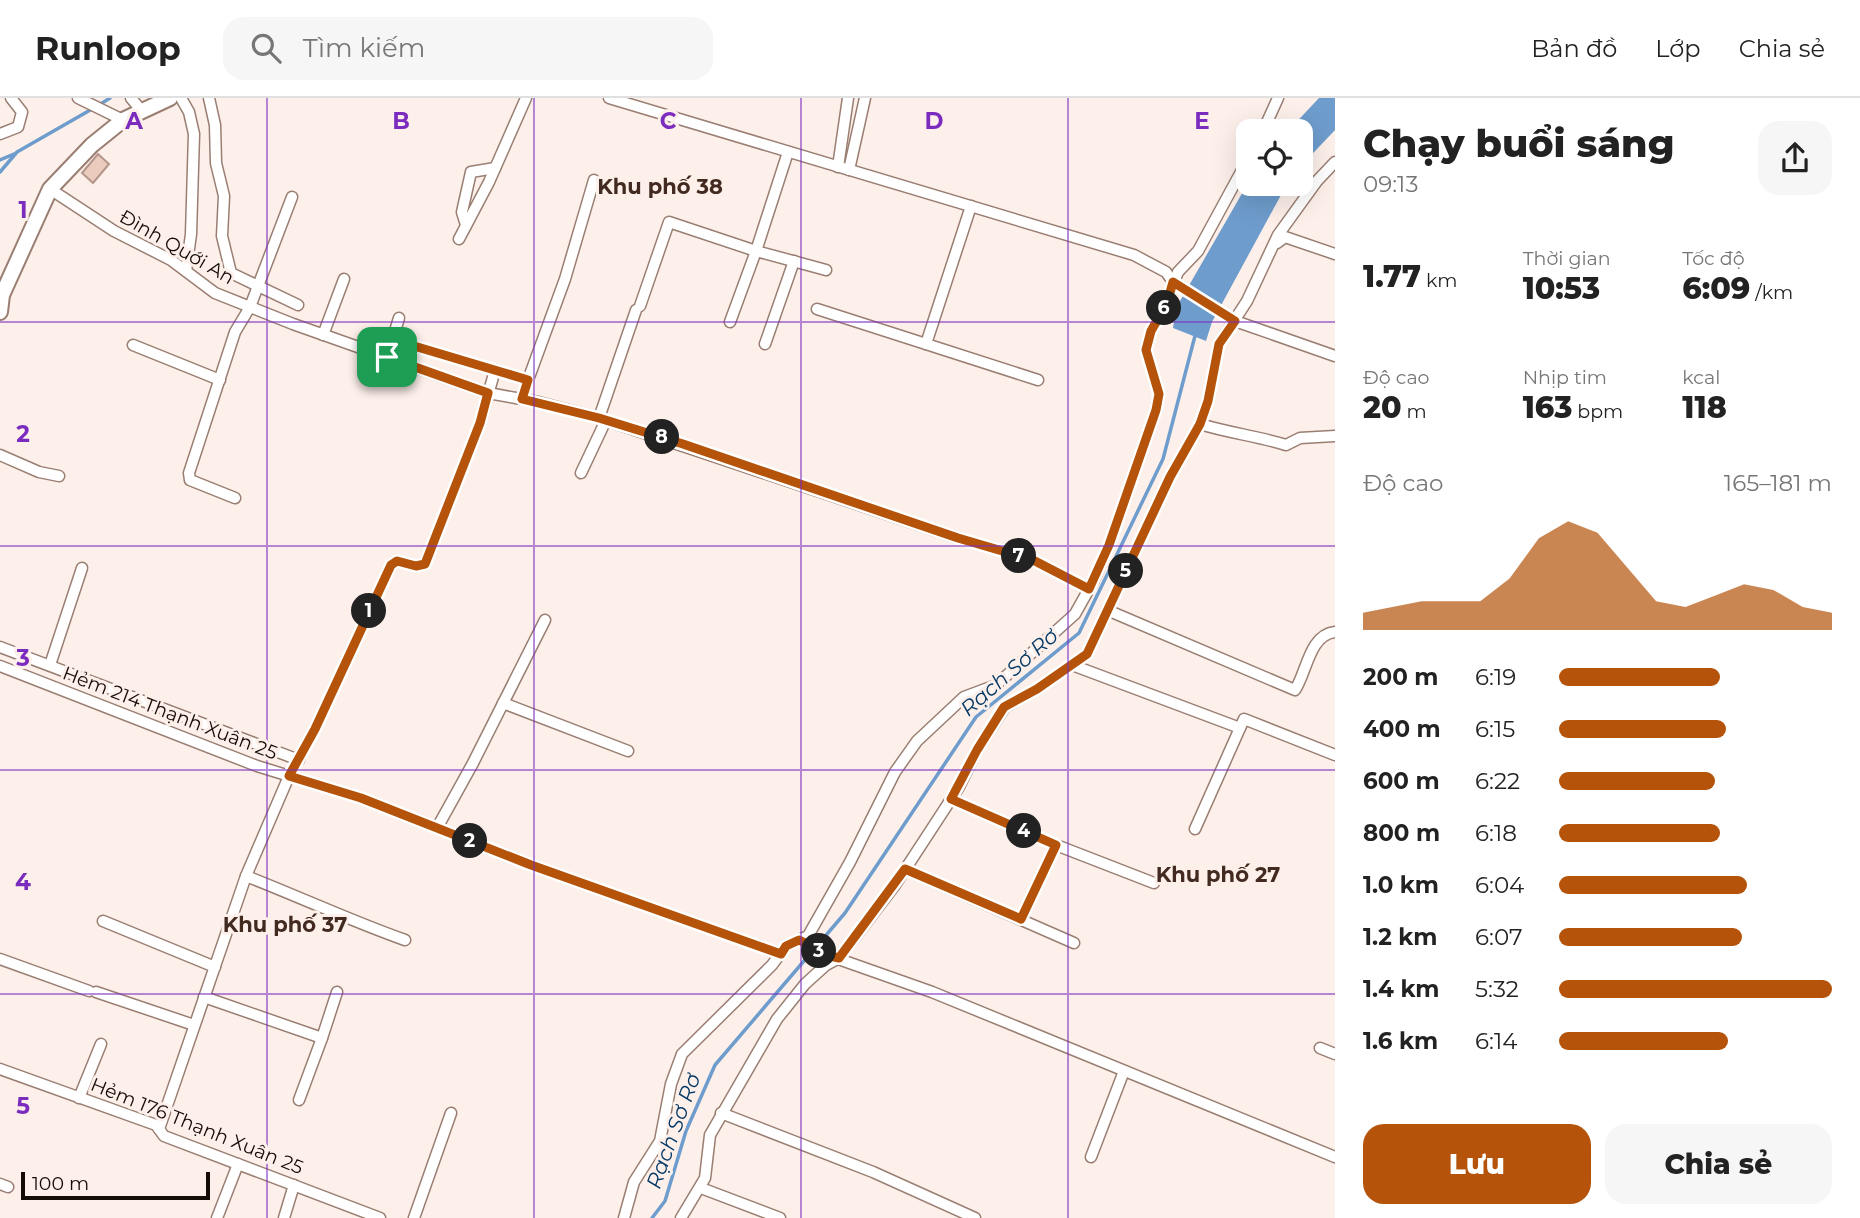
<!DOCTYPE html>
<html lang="vi">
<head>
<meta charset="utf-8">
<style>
  body { margin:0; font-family:Montserrat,sans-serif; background:#f6f6f6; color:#222; height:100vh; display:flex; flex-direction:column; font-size:26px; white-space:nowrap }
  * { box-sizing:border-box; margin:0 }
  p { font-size:23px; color:#767676 }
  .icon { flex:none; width:38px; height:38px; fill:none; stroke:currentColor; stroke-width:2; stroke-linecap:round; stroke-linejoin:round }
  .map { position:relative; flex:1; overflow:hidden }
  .drawer { display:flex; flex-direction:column; background:#fff; width:525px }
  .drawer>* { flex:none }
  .fabs { position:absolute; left:1236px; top:21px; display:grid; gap:14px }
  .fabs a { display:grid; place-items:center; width:77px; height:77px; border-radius:14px; background:#fff; box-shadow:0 7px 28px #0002; font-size:35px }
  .scale { position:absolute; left:21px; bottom:18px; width:189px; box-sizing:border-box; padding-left:7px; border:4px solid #150b07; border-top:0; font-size:19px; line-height:24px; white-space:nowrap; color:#150b07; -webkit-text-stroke:5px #fdf0eb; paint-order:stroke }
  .pin { position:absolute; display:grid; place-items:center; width:60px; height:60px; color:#fff; margin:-30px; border-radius:14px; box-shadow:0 4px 10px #0006 }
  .km { position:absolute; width:35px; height:35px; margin:-18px; border-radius:50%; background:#222; color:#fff; font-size:19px; line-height:35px; text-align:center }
  .round { display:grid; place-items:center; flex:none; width:74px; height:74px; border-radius:21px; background:#f6f6f6 }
  .overview { display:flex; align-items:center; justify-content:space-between; height:119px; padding:0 28px }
  h1 { font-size:38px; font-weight:800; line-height:52px }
  .figures { display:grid; grid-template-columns:repeat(3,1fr); gap:10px; height:119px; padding:7px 28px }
  .figures div { display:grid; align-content:center }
  .figures b { font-size:30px; font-weight:800 }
  .figures small { font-size:19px; font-weight:400 }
  .figures p { font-size:19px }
  .chart { height:196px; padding:14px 28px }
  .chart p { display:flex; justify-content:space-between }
  .chart svg { width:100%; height:126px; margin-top:7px; fill:#b45309; opacity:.7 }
  .button { display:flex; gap:14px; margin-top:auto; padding:14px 28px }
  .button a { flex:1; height:80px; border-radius:21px; background:#b45309; color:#fff; font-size:28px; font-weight:800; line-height:80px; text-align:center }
  .button a+a { background:#f6f6f6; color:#222 }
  ul { padding:0 28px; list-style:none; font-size:23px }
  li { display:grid; grid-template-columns:112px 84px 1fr; align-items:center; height:52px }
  li i { height:18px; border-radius:9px; background:#b45309 }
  header { display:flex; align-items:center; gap:42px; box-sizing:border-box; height:98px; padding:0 35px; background:#fff; border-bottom:2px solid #e0e0e0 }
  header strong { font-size:33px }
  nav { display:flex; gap:38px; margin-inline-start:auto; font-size:24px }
  .search { width:490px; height:63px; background:#f6f6f6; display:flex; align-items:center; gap:18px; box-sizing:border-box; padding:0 24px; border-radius:21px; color:#767676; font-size:26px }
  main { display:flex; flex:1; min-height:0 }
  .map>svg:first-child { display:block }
  .water { fill:#6e9ccc }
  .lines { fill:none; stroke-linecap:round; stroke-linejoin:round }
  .stream { stroke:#6e9ccc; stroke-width:3.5 }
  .building { fill:#ebcbbe; stroke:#b4968a; stroke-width:2 }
  .street-casing { stroke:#9a7e72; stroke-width:13 }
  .secondary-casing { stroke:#9a7e72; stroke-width:18 }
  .street { stroke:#fff; stroke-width:10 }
  .secondary { stroke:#fff; stroke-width:14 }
  .route-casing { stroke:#fff; stroke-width:14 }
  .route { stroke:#b45309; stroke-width:9 }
  .grid { fill:none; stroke:#7b2cbf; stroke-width:2; stroke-opacity:0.55 }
  .labels { text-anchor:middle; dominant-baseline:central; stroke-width:6; stroke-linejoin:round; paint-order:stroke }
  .street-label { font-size:19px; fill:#150b07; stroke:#fdf0eb }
  .neighbourhood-label { font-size:21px; font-weight:bold; fill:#422a20; stroke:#fdf0eb }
  .water-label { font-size:21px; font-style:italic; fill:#053a67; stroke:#fdf0eb }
  .grid-label { font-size:23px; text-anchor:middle; font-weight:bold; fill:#7b2cbf; stroke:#fdf0eb; stroke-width:6; stroke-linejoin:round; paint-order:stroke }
</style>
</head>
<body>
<header>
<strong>Runloop</strong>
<div class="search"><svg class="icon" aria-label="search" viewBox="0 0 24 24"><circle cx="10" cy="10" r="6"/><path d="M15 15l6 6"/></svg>Tìm kiếm</div>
<nav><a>Bản đồ</a><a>Lớp</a><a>Chia sẻ</a></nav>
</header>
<main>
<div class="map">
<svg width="1335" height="1120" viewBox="0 0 1335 1120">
  <rect width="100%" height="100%" fill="#fdf0eb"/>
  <g class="water">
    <path d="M1319,0H1335V32L1300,69V33H1288Z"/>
    <path d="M1248,85L1287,86L1212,224L1206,243L1173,230L1176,210Z"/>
  </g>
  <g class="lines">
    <g class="stream">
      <path d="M99,7L110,0"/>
      <path d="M0,62L14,56"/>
      <path d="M0,74L17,54L92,11"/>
      <path d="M652,1120L665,1103L686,1033L715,967L845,815L976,619L1079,535L1163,361L1196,234"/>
    </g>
  </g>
  <path class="building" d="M98,56L109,66L93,85L82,75Z"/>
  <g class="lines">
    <defs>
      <g id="street">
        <path d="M78,0L123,22"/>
        <path d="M131,0L141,12"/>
        <path d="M181,0L189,14L194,36L191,136L186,173"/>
        <path d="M209,0L215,27L216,65L224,98L222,138L231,175L298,207"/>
        <path d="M609,0L1134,157L1166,174L1173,184L1235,223L1335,258"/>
        <path d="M1263,33L1278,0"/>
        <path d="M0,36L18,29L22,14L11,0"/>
        <path d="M838,69L848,0"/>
        <path d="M849,72L865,0"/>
        <path d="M50,91L114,133L171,162L215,195L293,226L488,295L538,304L599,320L958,440L1033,462L1089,491"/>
        <path d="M971,108L926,246L1038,282"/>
        <path d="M466,127L462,114L471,74L495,70"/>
        <path d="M459,141L489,84L526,0"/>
        <path d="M1277,145L1285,139L1335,156"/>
        <path d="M640,208L669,124L756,153L788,54"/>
        <path d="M817,211L926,246"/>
        <path d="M730,224L756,153L826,172"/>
        <path d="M323,237L344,181"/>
        <path d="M394,242L528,282L522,301"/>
        <path d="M765,246L794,163"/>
        <path d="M133,247L220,282"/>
        <path d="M387,259L399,220"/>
        <path d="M528,282L565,181L594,82"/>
        <path d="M599,320L636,212"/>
        <path d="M1200,326C1229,335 1257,338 1286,347L1300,340L1335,338"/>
        <path d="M0,357L39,374L59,378"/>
        <path d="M581,375L606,322"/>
        <path d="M235,400L190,382L189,375L235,234L250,209L292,99"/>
        <path d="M1107,512L1295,592C1307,574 1309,537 1335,534"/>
        <path d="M0,549L299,662"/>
        <path d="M50,567L82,470"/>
        <path d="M1072,567L1240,630"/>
        <path d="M0,568L257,668L361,700L531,767L781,856"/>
        <path d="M503,605L628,653"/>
        <path d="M951,701L1056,747L1154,785"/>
        <path d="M437,730L473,665L545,522"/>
        <path d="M1195,731L1244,621L1335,657"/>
        <path d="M905,771L1074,845"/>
        <path d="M246,778C300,799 351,823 405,842"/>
        <path d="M1021,821L1056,747"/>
        <path d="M103,823L215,869"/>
        <path d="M799,842L830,858L932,894L1335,1059"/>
        <path d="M0,861L89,893"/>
        <path d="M96,894L194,927"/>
        <path d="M204,899L322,940L337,894"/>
        <path d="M1320,950L1335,956"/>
        <path d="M0,971L156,1027L164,1038L380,1120"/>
        <path d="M79,1000L101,946"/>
        <path d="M299,1002L322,940"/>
        <path d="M721,1015L873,1074L975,1120"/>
        <path d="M159,1031L246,778L289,678L315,631L391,467L397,463L416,468L425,466L480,325L495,272"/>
        <path d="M1091,1059L1124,973"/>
        <path d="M0,1086L8,1089"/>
        <path d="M701,1090L780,1120"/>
        <path d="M217,1120L238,1066"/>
        <path d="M284,1120L294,1087"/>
        <path d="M414,1120L451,1015"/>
        <path d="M624,1120L634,1084L660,1043L671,986L682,956L772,867L786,848L808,838L850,764L895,674L917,643L964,599L996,587L1075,516L1094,482L1109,447L1156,312L1159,296L1146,252L1151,233L1166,205L1178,174L1198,153L1248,61"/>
        <path d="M681,1120L705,1080L710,1037L777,921L805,886L826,867L839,860L895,787L959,689L977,652L1005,609L1037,591L1087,556L1170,379L1200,326L1208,303L1219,246L1247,203L1278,137L1317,83L1335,64"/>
      </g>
      <path id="secondary" d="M0,214L2,197L50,91L92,47L123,22L170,0"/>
    </defs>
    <use href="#street" class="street-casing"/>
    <use href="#secondary" class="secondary-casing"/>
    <use href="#street" class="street"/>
    <use href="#secondary" class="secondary"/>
  </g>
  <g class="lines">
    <defs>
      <path id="route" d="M1173,184L1235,223L1219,246L1208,303L1200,326L1170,379L1087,556L1037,591L1004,609L977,652L951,701L1056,747L1021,821L905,771L839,860L830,858L799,842L786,848L781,856L531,767L361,700L289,678L315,631L391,467L397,463L416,468L425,466L480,325L488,295L387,259L394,242L528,282L522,301L599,320L683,346L958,440L1033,462L1089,491L1109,447L1156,312L1159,296L1146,252L1151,233L1167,205Z"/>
    </defs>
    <use href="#route" class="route-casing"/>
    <use href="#route" class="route"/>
  </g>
  <path class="grid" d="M267,0V1120M534,0V1120M801,0V1120M1068,0V1120M0,224H1335M0,448H1335M0,672H1335M0,896H1335"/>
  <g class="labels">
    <g class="street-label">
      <text transform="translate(177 149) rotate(30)">Đình Quới An</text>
      <text transform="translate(170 615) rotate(21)">Hẻm 214 Thạnh Xuân 25</text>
      <text transform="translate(197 1028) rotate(22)">Hẻm 176 Thạnh Xuân 25</text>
    </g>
    <g class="neighbourhood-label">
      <text x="660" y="88">Khu phố 38</text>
      <text x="1218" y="776">Khu phố 27</text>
      <text x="285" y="826">Khu phố 37</text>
    </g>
    <g class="water-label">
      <text transform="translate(1009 574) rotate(-41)">Rạch Sơ Rơ</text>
      <text transform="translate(673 1033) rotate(-70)">Rạch Sơ Rơ</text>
    </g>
  </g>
  <g class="grid-label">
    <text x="134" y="31">A</text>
    <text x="401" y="31">B</text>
    <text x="668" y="31">C</text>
    <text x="934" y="31">D</text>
    <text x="1202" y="31">E</text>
    <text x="23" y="120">1</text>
    <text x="23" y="344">2</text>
    <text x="23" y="568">3</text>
    <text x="23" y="792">4</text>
    <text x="23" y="1016">5</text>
  </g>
</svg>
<div class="fabs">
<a><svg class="icon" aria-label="locate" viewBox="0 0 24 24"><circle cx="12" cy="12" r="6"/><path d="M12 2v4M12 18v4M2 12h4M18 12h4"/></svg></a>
</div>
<div class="scale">100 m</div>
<div class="pin" style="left:387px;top:259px;background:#1e9e55"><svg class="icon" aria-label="arrive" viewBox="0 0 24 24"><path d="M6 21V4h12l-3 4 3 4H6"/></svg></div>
<b class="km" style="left:369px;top:513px">1</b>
<b class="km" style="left:470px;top:743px">2</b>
<b class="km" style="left:819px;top:853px">3</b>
<b class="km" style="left:1024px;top:733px">4</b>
<b class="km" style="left:1126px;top:473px">5</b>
<b class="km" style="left:1164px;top:210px">6</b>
<b class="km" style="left:1019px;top:458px">7</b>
<b class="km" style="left:662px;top:339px">8</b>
</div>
<section class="drawer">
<div class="overview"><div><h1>Chạy buổi sáng</h1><p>09:13</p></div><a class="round"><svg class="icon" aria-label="share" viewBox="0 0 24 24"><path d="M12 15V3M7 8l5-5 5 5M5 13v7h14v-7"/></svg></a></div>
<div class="figures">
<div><b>1.77<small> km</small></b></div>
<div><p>Thời gian</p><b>10:53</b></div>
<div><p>Tốc độ</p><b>6:09<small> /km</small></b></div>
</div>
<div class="figures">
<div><p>Độ cao</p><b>20<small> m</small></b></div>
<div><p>Nhịp tim</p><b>163<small> bpm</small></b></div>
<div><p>kcal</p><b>118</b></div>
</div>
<div class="chart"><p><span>Độ cao</span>165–181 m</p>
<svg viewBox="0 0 160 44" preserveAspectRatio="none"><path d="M0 44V38L10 36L20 34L30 34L40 34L50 26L60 12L70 6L80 10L90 22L100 34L110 36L120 32L130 28L140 30L150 36L160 38V44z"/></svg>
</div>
<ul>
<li><b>200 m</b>6:19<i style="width:59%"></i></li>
<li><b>400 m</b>6:15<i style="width:61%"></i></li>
<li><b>600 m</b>6:22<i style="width:57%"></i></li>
<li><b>800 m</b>6:18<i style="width:59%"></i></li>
<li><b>1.0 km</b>6:04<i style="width:69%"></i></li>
<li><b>1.2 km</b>6:07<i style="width:67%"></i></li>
<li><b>1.4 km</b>5:32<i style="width:100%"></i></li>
<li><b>1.6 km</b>6:14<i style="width:62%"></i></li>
</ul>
<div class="button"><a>Lưu</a><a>Chia sẻ</a></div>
</section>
</main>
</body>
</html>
